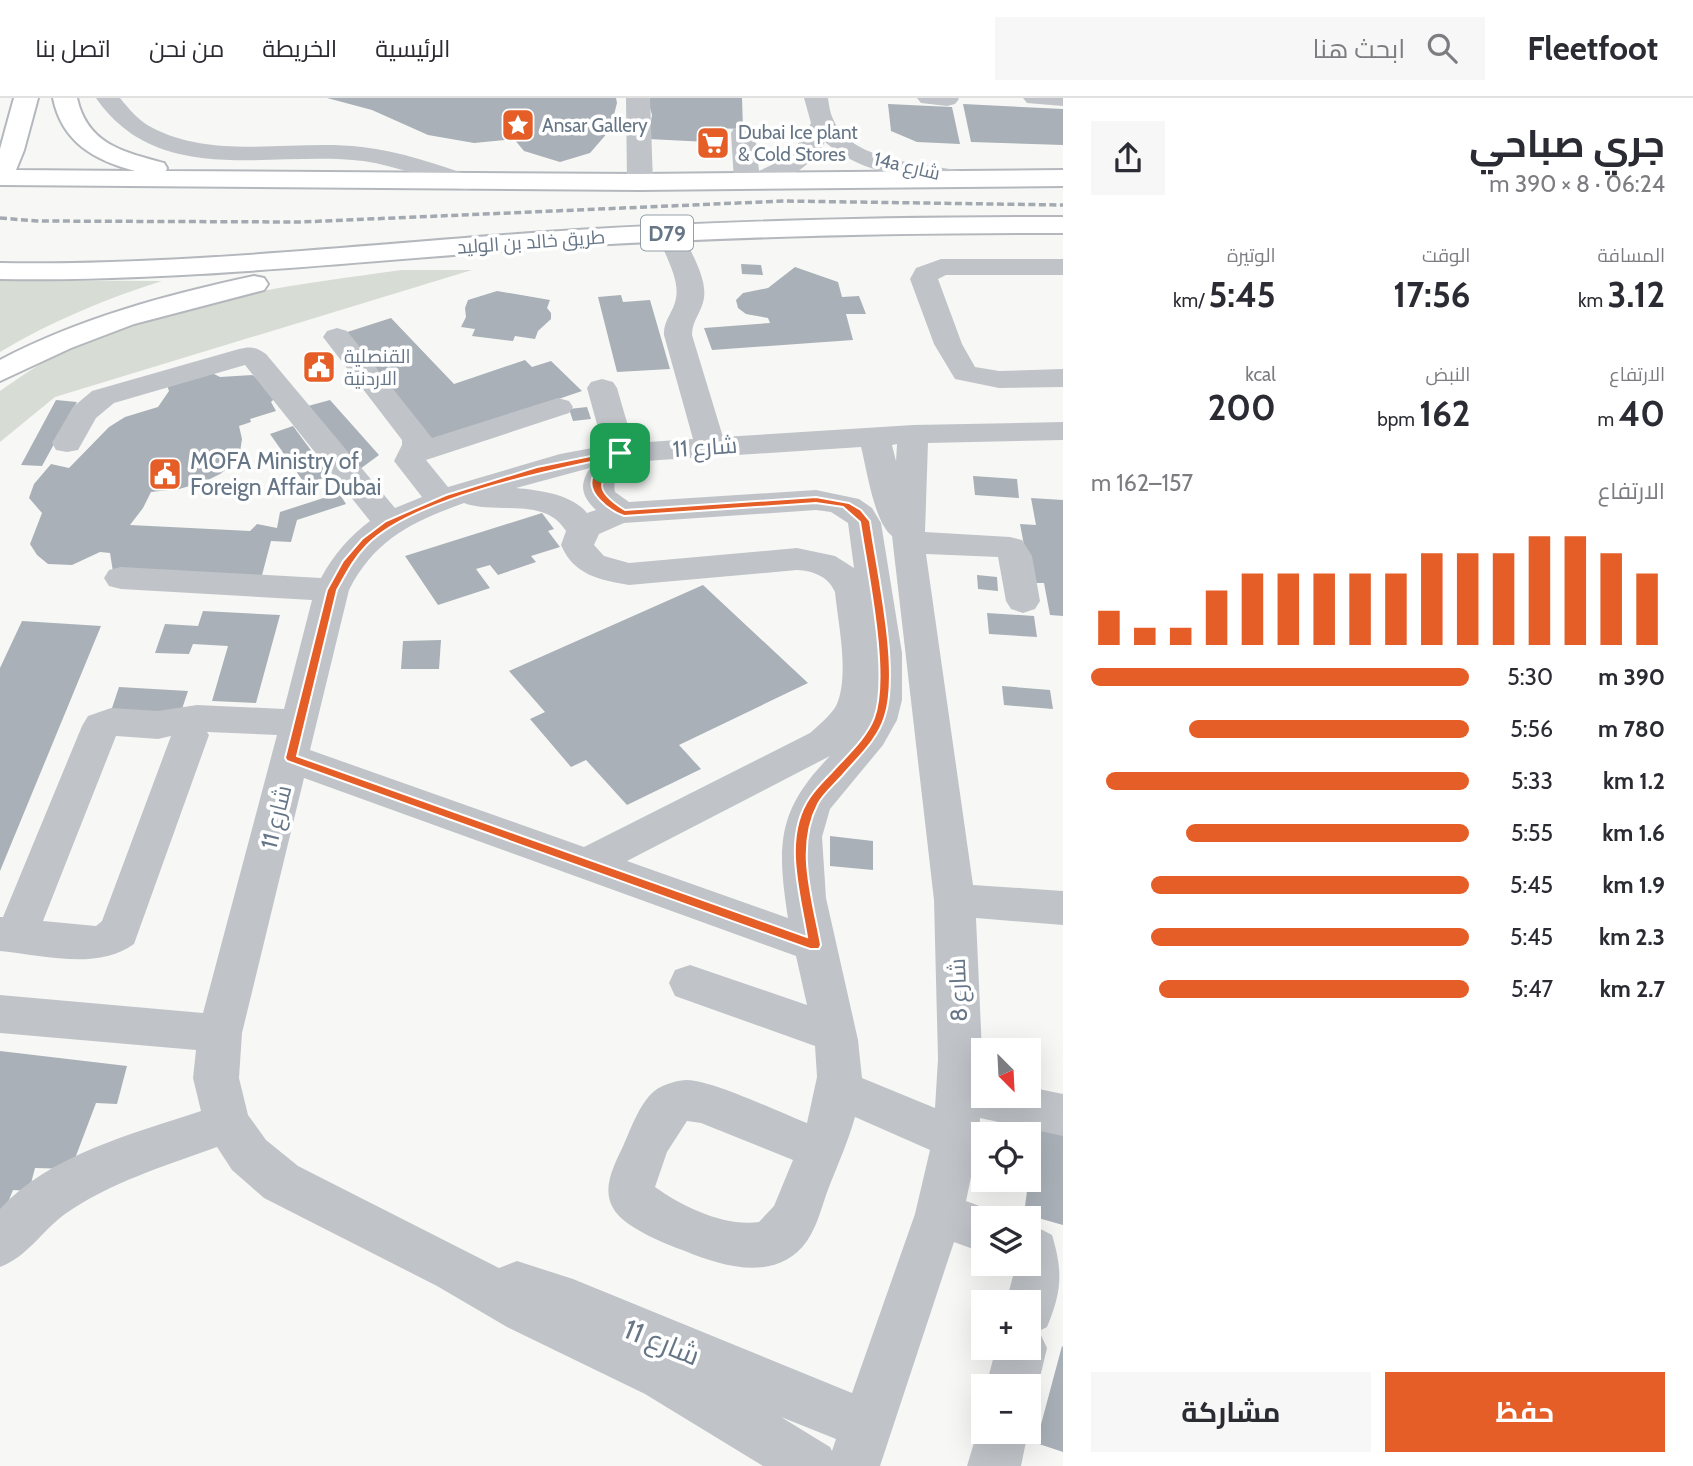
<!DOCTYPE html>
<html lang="ar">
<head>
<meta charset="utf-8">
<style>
  body { margin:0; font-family:Cabin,Cairo,sans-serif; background:#f7f7f7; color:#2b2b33; direction:rtl; height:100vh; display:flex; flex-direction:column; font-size:26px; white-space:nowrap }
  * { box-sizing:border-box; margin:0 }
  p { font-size:23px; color:#7c7c81 }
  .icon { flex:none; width:38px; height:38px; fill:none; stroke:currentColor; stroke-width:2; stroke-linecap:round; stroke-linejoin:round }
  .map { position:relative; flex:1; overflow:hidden; direction:ltr }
  .panel { display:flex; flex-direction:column; background:#fff; width:630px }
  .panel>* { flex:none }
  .needle { width:46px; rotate:156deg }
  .buttons { position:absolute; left:971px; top:940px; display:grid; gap:14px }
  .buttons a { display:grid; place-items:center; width:70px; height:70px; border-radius:0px; background:#fff; box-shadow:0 7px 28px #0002; font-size:35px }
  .pin { position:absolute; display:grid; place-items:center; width:60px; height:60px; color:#fff; margin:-30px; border-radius:14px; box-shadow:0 4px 10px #0006 }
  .round { display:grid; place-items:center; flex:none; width:74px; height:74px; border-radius:0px; background:#f7f7f7 }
  .summary { display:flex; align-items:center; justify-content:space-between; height:119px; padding:0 28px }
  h1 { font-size:38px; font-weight:700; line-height:52px }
  .metrics { display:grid; grid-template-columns:repeat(3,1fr); gap:10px; height:119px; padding:7px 28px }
  .metrics div { display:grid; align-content:center }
  .metrics b { font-size:35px; font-weight:700 }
  .metrics small { font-size:19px; font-weight:400 }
  .metrics p { font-size:19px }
  .chart { height:196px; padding:14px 28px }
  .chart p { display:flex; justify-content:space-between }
  .chart svg { width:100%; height:126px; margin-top:7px; stroke:#e55e27; stroke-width:6 }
  .primary-button { display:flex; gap:14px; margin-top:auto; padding:14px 28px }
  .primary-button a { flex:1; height:80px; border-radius:0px; background:#e55e27; color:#fff; font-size:28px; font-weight:700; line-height:80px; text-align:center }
  .primary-button a+a { background:#f7f7f7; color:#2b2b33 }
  ul { padding:0 28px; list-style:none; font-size:23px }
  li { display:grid; grid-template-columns:112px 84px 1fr; align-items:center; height:52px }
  li i { height:18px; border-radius:9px; background:#e55e27 }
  header { display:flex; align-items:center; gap:42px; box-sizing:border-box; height:98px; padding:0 35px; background:#fff; border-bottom:2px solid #e1e1e2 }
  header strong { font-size:33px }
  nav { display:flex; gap:38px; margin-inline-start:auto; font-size:24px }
  .search { width:490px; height:63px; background:#f7f7f7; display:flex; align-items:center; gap:18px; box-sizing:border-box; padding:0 24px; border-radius:0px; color:#7c7c81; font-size:26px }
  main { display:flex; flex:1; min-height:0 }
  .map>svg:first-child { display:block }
  .green { fill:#d7ddd4 }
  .building { fill:#a9b0b7 }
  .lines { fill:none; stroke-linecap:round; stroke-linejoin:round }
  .major-casing { stroke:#b4b8bd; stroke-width:4 }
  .minor { fill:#c0c4c9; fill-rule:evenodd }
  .major { fill:#fff; fill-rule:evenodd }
  .rail { stroke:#a3a9b0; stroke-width:3.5; stroke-dasharray:7 3.5; stroke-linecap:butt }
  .route { fill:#e55e27; stroke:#fff; stroke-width:2; fill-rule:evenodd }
  .labels { text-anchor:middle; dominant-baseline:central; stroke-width:7; stroke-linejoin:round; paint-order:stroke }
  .far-poi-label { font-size:19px; fill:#667686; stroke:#fff; text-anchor:start }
  .far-street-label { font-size:19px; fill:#667686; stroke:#fff }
  .shield { fill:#fff; stroke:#949faa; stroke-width:2 }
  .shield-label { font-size:21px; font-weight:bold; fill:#667686 }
  .street-label { font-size:23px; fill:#667686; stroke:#fff }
  .poi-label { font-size:23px; fill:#667686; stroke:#fff; text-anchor:start }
  .near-street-label { font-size:28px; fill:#667686; stroke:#fff }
</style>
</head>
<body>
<header>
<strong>Fleetfoot</strong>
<div class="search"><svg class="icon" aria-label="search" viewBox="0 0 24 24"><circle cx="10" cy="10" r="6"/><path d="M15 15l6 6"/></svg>ابحث هنا</div>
<nav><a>الرئيسية</a><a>الخريطة</a><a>من نحن</a><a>اتصل بنا</a></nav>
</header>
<main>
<section class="panel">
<div class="summary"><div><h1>جري صباحي</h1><p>06:24 · 8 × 390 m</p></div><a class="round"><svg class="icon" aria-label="share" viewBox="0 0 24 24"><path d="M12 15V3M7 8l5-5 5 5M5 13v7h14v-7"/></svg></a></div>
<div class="metrics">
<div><p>المسافة</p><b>3.12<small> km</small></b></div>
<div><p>الوقت</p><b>17:56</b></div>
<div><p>الوتيرة</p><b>5:45<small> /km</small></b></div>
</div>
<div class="metrics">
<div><p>الارتفاع</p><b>40<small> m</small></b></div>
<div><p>النبض</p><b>162<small> bpm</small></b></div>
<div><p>kcal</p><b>200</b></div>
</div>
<div class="chart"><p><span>الارتفاع</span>157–162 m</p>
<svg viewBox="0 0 160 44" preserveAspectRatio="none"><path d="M5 44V32M15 44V38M25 44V38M35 44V25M45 44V19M55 44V19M65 44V19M75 44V19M85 44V19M95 44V12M105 44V12M115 44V12M125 44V6M135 44V6M145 44V12M155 44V19"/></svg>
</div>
<ul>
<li><b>390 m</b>5:30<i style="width:100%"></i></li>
<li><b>780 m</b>5:56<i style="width:74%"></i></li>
<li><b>1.2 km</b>5:33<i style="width:96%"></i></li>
<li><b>1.6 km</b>5:55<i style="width:75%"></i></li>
<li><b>1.9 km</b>5:45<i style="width:84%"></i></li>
<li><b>2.3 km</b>5:45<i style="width:84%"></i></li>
<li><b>2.7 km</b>5:47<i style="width:82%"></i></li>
</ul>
<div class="primary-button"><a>حفظ</a><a>مشاركة</a></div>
</section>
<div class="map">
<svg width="1063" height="1368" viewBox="0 0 1063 1368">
  <rect width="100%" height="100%" fill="#f7f8f5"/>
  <g class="green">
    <path d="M402,172H472L55,299L0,344V293C16,282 32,270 50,261C165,203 276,189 402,172Z"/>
    <path d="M0,182L162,183C105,201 52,223 0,254Z"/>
  </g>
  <g class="building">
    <path d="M327,0H616L617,5L610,32L590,55L560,64L524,53L514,41L474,45L428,37L372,12Z"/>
    <path d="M647,0H742L743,31L707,30L708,44L648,41L652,17Z"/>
    <path d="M888,6L952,9L960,46L917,44L891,33Z"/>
    <path d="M963,6L1063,11V47L971,44Z"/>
    <path d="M741,166L761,167L763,177L742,176Z"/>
    <path d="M795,169L838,184L842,199L859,198L866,216H846L853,242L712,252L704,230L770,225L768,220L746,216L738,210L736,202L743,195L768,190Z"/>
    <path d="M497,193L550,202L547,210L551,215V221L538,233L535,241L515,238L513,243L472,238L475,231L461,229L466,219L465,210L468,202Z"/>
    <path d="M621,197L623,204L650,202L670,271L617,274L598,199Z"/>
    <path d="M391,220L454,286L525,262L532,269L551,263L582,293L433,344L338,237Z"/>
    <path d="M210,274L220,279L252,277L264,284L276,299L271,304L276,313L250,321L251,324L239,328L242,341L240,354L233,366L220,376L204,384L179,391L151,394L143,410L130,427L250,433L257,426L277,430L280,414L339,395L346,406L297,422L291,444L271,443L261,481L113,474L110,455L100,454L72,467L48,466L37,457L30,446L42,415L29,400L34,386L51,366L69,370L109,329L125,319L158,309L169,293L166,284Z"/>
    <path d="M56,302L77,304L42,368L21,367Z"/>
    <path d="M330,302L379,357L360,371L308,308Z"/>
    <path d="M587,309L591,321L573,323L569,311Z"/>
    <path d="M293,328L330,378L305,386L270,336Z"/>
    <path d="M973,378L1017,381L1019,400L975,397Z"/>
    <path d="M1031,400L1063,402V518L1050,517L1044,485H1031L1020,426L1036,427Z"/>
    <path d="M542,415L554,431L548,433L560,449L531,458L536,464L498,477L490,467L476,471L490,490L438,507L405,458Z"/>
    <path d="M977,477L997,479L998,493L978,491Z"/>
    <path d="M703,487L808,585L679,647L701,671L627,707L586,662L571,669L530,621L545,614L509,573Z"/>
    <path d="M203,513L280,517L256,605L212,603L228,548L193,546L189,556L155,555L165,526L198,528Z"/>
    <path d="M987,515L1034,518L1037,539L989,536Z"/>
    <path d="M22,523L101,528L0,773V570Z"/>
    <path d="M441,542L439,571H401L403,543Z"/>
    <path d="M1002,588L1050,592L1053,611L1004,607Z"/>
    <path d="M119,589L188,593L180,617L111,613Z"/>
    <path d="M830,738L873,743V772L830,768Z"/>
    <path d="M0,953L127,968L117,1006L96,1005L71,1071L35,1070L29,1093L13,1092L0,1124Z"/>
    <path d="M1037,1017L1063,1024V1127L1024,1116Z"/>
    <path d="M1062,1248L1063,1249V1354L1036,1345Z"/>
  </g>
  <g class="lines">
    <defs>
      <g id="major">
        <path d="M14,0H38L24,52L16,72L135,73C94,62 62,44 53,0H77C87,46 123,54 164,65L167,70L166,73L640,76L1063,72V88L640,92L0,87V51Z"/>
        <path d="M1063,119V135C901,135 738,138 576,148C384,160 193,184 0,181V165C193,168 384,144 576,132C738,122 901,119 1063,119Z"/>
        <path d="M254,178L264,180L268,186L264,192L134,226L71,250L0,283V262C80,220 166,197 254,178Z"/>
      </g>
    </defs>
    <use href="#major" class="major-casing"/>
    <g class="minor">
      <path d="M96,0H120C129,11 139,23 151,29C214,63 293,41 362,49C400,53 438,67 475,79L479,84L475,89L466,92C432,83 399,68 363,63C271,52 159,91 96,0Z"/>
      <path d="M626,0H650L653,84L649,89L640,92L631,89L627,84Z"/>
      <path d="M804,0H828C829,7 830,15 833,21C853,67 931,65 971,75L975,80L971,85L962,88C915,81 862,77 825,44C809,72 771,96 738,88L734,83L731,35L734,30L743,28L752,30L755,35L759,73L761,72C786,61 798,50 811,25Z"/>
      <path d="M917,0H958L959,1L955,6L947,8L921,5Z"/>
      <path d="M1023,0H1063V8L1027,5Z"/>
      <path d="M670,127L679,129L683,135C690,154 707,179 704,200C702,214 692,222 692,237L723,339L913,327L1063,324V342L928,345L925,434L1010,439L1022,442L1032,458L1040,503L1035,511L1023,515L1011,511L1006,503L998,459L926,456L973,787L1063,793V827L976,820L984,998H1029V989L1063,996V1038L980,1020L979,1041L966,1103L1001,1116L1003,1120H984V1155L954,1144L880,1368H763L645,1296L507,1229L437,1188L264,1100L232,1072L217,1049C165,1068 111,1084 65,1116C42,1133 27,1159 0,1169V1111C50,1056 133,1036 201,1013L193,980L196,952L0,935V897L203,915L277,637L207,634L209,637L134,846C97,873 43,857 0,853V819H3L82,628L88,618L111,610L158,613L197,607L284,611L312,502L121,491L109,488L104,480L109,472L121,469L321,480C334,456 349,439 370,423L245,267L114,305L96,320L78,352L67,354L56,352L52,345L73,309L92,293L239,251C250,248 257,249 266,256L395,410L422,399L394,363L402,347V342L323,239L327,233L337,230L347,233L432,340L558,300L569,303L573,309L569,315L426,362L448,389L560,356L603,348L587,290L591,284L602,281L613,284L617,290L633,345L693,341L664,237C663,222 674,214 676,200C680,180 663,154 657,135L661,129ZM897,346L896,363L892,347ZM861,349C867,372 874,424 892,438L934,802L938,961L935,1010L862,980L858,942L826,800L822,739L830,711L883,647L897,622L902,602V555L881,425L872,410L859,401L816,392L629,404L615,394C612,380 620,373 629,364ZM590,370C579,386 581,398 596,412L587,415C572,396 538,392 516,390ZM464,405C495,417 545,398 566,433L561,447C574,477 599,482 629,487L797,472C813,473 828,478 835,494C838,525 850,579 836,608C830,618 819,627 810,635L584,749L310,652L349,492C375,441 412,424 464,405ZM816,412L831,414L848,425L854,470L835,458L797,450L629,465L604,458L594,447L599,436L624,425ZM116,638L158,641L171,638L102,823L96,828L43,823ZM830,658C776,713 777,748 788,820L627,763ZM304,680L796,858L807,907L690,867L675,872L669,885L675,898L815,948L817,979L807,1025C778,1014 715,983 687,982C678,982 665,986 657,991C641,1002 632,1028 624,1046C615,1066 601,1089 613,1110C623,1129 665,1146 685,1153C724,1169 777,1185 807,1143C818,1127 822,1107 829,1089C838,1066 848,1044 855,1019L930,1052L915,1116L852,1295L573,1181L517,1163L499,1170L298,1068L266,1042L248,1017L239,980L242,935ZM687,1023L701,1025L793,1062L774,1108L759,1124C725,1129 683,1109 655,1089L667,1054ZM781,1319L836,1341L832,1353L830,1349Z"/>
      <path d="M941,161H1063V177H946L938,181L962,246L975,269L999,273L1063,271V289L999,290L955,281L934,246L910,181L916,170Z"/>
      <path d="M1029,1125L1052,1137C1063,1174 1062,1193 1047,1229L1039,1233L1047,1250L1038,1288L1029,1307V1288H986L996,1250H1029V1204H1006L1013,1178V1166H1029Z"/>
      <path d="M983,1315L984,1334H1028L1021,1368H967Z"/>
    </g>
    <use href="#major" class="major"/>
    <path class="rail" d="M0,120L37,123L301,124L784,103L1063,107"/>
  </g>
  <path class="route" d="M620,352L624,355C602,382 588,389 625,412L816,399L849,405L861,412L870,423C877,473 900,572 885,618C878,642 857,660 842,678C834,687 823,696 818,706C795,750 813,802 821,847L819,851H810L287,663L285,660L327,492L343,463L362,441L386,423L446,397L537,369ZM610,360C605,365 597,370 594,376C583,394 610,413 624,418L816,405L843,409L860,424C867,471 890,578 874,620C866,641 846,658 831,675C824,682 816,690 810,699C782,739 800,795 807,839L297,658L337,492C346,476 354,460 367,447C412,401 546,373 610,360Z"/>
  <defs>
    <symbol id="sight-square" viewBox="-11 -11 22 22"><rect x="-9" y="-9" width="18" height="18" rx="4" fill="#e55e27" stroke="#fff"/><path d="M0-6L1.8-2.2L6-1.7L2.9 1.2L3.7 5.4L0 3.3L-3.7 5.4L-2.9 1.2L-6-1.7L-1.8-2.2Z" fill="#fff"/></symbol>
    <symbol id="supermarket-square" viewBox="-11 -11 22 22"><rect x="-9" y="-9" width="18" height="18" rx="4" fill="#e55e27" stroke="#fff"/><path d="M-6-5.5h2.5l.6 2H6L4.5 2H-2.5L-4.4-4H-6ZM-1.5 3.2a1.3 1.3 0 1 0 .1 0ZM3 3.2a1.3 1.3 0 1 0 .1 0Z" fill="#fff"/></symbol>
    <symbol id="civic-square" viewBox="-11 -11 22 22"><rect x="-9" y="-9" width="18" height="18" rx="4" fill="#e55e27" stroke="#fff"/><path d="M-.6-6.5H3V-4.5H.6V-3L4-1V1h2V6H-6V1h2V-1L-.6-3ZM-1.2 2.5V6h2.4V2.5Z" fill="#fff"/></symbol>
  </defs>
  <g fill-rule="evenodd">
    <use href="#sight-square" x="499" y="8" width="38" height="38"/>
    <use href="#supermarket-square" x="694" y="26" width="38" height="38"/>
    <use href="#civic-square" x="300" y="250" width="38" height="38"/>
    <use href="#civic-square" x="146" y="357" width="38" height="38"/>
  </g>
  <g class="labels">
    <g class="far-poi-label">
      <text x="542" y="27">Ansar Gallery</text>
      <text x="738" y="34">Dubai Ice plant<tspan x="738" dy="22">&amp; Cold Stores</tspan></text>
      <text x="344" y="258">القنصلية<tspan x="344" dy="22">الاردنية</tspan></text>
    </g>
    <g class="far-street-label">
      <text transform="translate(907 68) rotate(13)">14a شارع</text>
      <text transform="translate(531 144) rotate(-4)">طريق خالد بن الوليد</text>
    </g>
    <rect class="shield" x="641" y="117.5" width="52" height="35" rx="5"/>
    <g class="shield-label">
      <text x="667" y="135">D79</text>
    </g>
    <g class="street-label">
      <text transform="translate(705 349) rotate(-4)">شارع 11</text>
      <text transform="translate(276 719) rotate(-76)">شارع 11</text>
      <text transform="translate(958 892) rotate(-92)">شارع 8</text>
    </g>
    <g class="poi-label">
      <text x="190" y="363">MOFA Ministry of<tspan x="190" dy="26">Foreign Affair Dubai</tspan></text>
    </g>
    <g class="near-street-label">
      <text transform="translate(662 1244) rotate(22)">شارع 11</text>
    </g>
  </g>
</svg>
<div class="buttons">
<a><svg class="needle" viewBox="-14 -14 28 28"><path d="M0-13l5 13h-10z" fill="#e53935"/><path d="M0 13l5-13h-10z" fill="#7c7c81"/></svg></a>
<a><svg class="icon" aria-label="locate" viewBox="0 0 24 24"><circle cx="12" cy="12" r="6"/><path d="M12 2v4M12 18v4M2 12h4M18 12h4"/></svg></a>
<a><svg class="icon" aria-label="layers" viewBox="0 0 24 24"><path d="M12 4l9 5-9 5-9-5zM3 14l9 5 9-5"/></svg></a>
<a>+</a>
<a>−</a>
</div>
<div class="pin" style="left:620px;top:355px;background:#1e9e55"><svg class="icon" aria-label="arrive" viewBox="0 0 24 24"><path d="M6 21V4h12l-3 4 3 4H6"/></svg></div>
</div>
</main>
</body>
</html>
